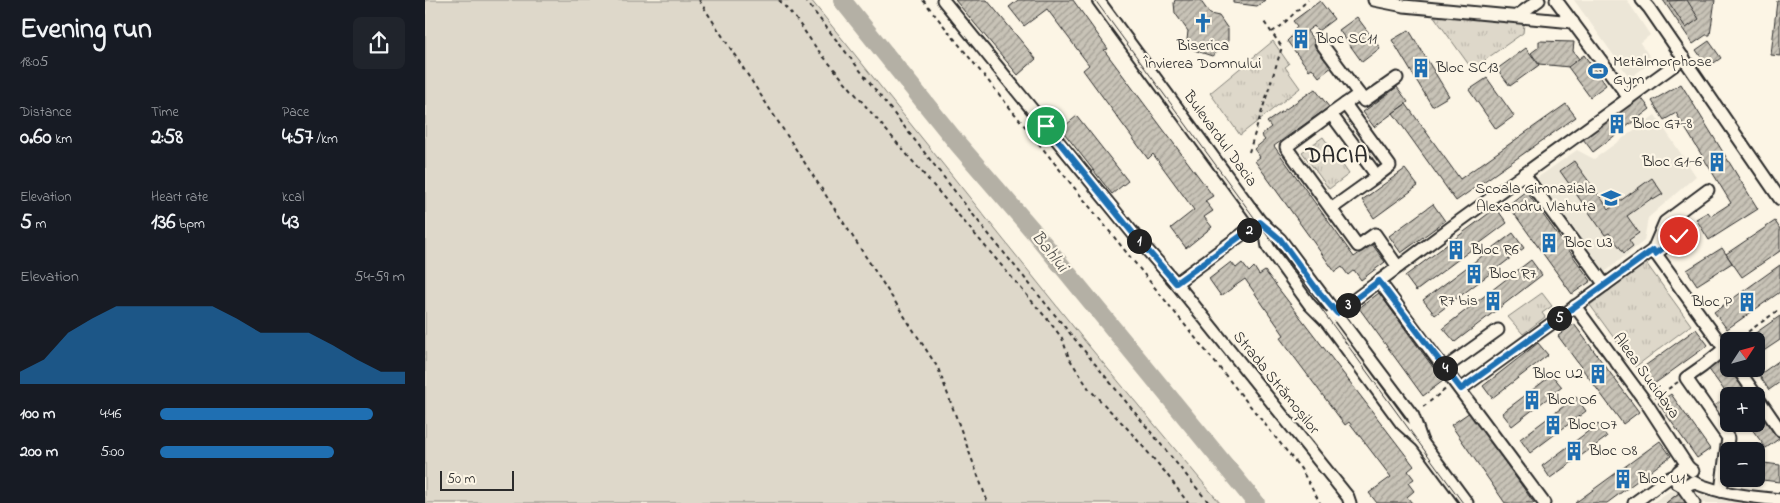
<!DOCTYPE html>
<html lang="en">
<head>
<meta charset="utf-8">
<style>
  body { margin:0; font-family:"Indie Flower",sans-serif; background:#20242c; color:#f1f3f6; height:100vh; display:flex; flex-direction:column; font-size:19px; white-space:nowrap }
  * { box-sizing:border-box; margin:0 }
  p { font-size:16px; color:#9ea1a6 }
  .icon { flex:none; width:28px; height:28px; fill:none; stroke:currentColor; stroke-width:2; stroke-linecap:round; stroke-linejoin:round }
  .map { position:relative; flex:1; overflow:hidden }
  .side { display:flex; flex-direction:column; background:#171b24; width:425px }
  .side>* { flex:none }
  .needle { width:32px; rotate:54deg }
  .buttons { position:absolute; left:1295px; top:332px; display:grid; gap:10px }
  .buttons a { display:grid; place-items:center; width:45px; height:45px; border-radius:8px; background:#171b24; box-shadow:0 1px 4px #0004; font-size:25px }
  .scale { position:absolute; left:15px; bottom:12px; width:74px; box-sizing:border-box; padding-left:5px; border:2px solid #2b2b2b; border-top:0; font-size:14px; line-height:18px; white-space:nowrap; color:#2b2b2b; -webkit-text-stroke:4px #fcf5e5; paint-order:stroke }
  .pin { position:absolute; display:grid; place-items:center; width:42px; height:42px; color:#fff; margin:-21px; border:2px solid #fff; border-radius:50%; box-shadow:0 1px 5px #0007 }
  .km { position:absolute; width:25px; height:25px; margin:-12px; border-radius:50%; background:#222; color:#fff; font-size:14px; line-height:25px; text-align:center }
  .round { display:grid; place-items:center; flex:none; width:52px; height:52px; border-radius:8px; background:#20242c }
  .overview { display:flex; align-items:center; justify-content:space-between; height:85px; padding:0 20px }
  h1 { font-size:28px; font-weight:700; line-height:38px }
  .figures { display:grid; grid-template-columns:repeat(3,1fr); gap:8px; height:85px; padding:5px 20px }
  .figures div { display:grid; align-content:center }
  .figures b { font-size:21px; font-weight:700 }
  .figures small { font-size:14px; font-weight:400 }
  .figures p { font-size:14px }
  .chart { height:140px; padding:10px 20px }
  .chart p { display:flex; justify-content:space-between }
  .chart svg { width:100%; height:90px; margin-top:5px; fill:#1f6fb2; opacity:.7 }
  ul { padding:0 20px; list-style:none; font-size:16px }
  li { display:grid; grid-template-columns:80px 60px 1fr; align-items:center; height:38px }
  li i { height:12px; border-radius:6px; background:#1f6fb2 }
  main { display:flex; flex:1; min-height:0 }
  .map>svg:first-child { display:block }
  .built { fill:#ece6d7 }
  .grass { fill:#ded8ca; stroke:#84827a }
  .park { fill:url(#park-tufts); stroke:#84827a }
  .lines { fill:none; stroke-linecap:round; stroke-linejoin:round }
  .river { stroke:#b4b0a5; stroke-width:18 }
  .building { fill:url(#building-hatch); stroke:#2b2b2b }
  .minor-casing { stroke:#2b2b2b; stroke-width:15 }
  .path { stroke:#2b2b2b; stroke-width:2; stroke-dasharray:4 4; stroke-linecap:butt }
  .minor { stroke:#fcf5e5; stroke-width:11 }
  .tram { stroke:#2b2b2b; stroke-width:1 }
  .route-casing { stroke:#fff; stroke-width:10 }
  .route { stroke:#1f6fb2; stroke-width:6 }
  .labels { text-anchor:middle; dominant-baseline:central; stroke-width:4.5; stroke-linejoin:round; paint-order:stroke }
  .poi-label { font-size:16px; fill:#2b2b2b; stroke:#fcf5e5; text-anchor:start }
  .street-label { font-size:16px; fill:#2b2b2b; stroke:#fcf5e5 }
  .water-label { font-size:18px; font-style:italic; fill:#545350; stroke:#fcf5e5 }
  .district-label { font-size:21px; font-weight:bold; letter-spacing:1px; fill:#2b2b2b; stroke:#fcf5e5 }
</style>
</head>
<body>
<main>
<section class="side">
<div class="overview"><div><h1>Evening run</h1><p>18:05</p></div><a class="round"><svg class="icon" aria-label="share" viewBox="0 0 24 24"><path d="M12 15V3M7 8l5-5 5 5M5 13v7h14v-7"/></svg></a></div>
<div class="figures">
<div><p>Distance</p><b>0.60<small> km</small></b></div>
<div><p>Time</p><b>2:58</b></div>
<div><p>Pace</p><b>4:57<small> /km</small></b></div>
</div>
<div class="figures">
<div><p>Elevation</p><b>5<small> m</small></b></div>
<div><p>Heart rate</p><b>136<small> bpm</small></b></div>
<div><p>kcal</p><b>43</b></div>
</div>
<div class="chart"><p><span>Elevation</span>54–59 m</p>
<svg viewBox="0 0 160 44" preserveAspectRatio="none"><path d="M0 44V38L10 32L20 19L30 12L40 6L50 6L60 6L70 6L80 6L90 12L100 19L110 19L120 19L130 25L140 32L150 38L160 38V44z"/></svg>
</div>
<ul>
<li><b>100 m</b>4:46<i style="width:87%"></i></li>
<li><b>200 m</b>5:00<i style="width:71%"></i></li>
</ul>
</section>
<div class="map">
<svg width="1355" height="503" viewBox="0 0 1355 503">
  <defs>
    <pattern id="park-tufts" width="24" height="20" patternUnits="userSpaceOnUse" patternTransform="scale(1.25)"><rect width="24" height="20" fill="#ded8ca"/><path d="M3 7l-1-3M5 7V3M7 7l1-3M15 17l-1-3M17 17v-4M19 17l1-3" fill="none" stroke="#bfbaae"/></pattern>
    <pattern id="building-hatch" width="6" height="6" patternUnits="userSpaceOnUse" patternTransform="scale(1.25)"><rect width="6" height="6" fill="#c8c3b7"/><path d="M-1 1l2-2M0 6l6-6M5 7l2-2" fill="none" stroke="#a39f95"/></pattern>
  </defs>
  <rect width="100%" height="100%" fill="#fcf5e5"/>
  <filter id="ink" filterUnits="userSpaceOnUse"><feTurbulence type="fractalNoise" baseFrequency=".02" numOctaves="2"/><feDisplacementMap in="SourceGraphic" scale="10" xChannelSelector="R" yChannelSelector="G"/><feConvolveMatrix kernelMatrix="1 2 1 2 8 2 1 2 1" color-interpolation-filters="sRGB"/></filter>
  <g filter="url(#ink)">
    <g class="built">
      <path d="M1149,0H1202L1225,35L1215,43L1228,61L1205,78Z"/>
      <path d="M1230,115L1271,176L1223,218L1219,241L1180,272L1112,178L1152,150L1169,159Z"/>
      <path d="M1245,491L1318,501L1319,503H1227Z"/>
    </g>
    <path class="grass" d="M0,0H386L663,345L795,503H0Z"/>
    <g class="park">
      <path d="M1003,8L1099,24L1098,33L1047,69Z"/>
      <path d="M848,41L864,64L860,67L875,88L815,135L785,93Z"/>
      <path d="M898,137L924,174L904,189L877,152Z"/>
      <path d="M1221,263L1266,325L1210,367L1165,305Z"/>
      <path d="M1117,293L1127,306L1117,313L1120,317L1098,334L1083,317Z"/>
      <path d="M1299,399L1304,406V424H1314L1304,430L1288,407Z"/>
    </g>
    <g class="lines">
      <path class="river" d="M417,0L533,144L609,232L831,503"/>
    </g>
    <g class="building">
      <path d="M530,0H562L611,59L593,75Z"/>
      <path d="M593,0H648L683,49L679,50L788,196L780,201L788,211L779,217L787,227L761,248L746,228L769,210L728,154L723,159L658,70L664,65L622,9L599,26L584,7Z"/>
      <path d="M750,0H775L785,14L794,16L803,29V44L787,56L769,50L762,40L763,31L750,13L749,3Z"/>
      <path d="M808,0H840L832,6L808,3Z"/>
      <path d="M1238,0H1290L1285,35H1281L1268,44Z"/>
      <path d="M1262,0L1274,19L1261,28L1243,1Z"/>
      <path d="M895,1L909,19L893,31L889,26L882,31L908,66L894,77L887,68L884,70L862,41L866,37L872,26L868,21Z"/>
      <path d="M1352,1H1355V56L1346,55Z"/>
      <path d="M932,17L955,48L937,62L914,30Z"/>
      <path d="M984,30L1024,96L1007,106L967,40Z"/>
      <path d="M1114,41L1149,42L1148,51L1154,59L1144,67L1114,64L1106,53L1114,47Z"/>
      <path d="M1284,41L1296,58L1283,67L1271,50Z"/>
      <path d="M1101,48L1114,65L1085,86L1072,69Z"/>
      <path d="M1159,55L1181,85L1165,97L1143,67Z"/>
      <path d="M1062,78L1089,116L1071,129L1044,90Z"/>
      <path d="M1256,84L1333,209L1284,240L1271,219L1283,212L1286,216L1306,203L1251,113L1239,120L1227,101Z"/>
      <path d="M972,87L983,102L949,127L938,112Z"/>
      <path d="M890,89L904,107L849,146L929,257L947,244L960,262L936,280L929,270L923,275L917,267L910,272L830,161L835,157L829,149L840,140L836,135L846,127L842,122Z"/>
      <path d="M1215,96L1225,109L1168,152L1158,139Z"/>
      <path d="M981,104L1035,179L1141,104L1151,117L1031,201L968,113Z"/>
      <path d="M652,116L703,181L687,194L636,129Z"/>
      <path d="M1149,161L1184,209L1227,178L1238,194L1228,200L1227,198L1202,216L1214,233L1204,240L1208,246L1199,253L1184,233L1180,235L1135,171Z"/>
      <path d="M980,169L993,186L949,218L937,200Z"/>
      <path d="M1101,191L1166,281L1147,294L1083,205Z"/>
      <path d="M1008,204L1020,221L976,253L964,236Z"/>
      <path d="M1071,208L1082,223L991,291L980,276Z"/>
      <path d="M1350,221L1355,229V251L1317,277L1301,254Z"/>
      <path d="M1088,233L1099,248L1010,315L998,300Z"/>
      <path d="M1297,248L1307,263L1272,285L1262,270Z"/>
      <path d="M1106,260L1117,275L1030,342L1018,328Z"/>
      <path d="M806,262L811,268L817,263L824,272L829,267L834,275L840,271L989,466L983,471L989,479L983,483L989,491L982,497L987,503H952L944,493L966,477L924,422L920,425L855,338L859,335L820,279L796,296L784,279Z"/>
      <path d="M1355,265V292L1302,329L1289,312Z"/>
      <path d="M954,293L1018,381L998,396L934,308Z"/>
      <path d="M1355,316V340L1331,356V341H1319Z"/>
      <path d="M1149,324L1214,412L1198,424L1133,336Z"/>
      <path d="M1271,329L1283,345L1229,384L1217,368Z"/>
      <path d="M1113,343L1123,355L1067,398L1058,386Z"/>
      <path d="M1296,358L1324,396L1304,397L1283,368Z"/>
      <path d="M1355,360V382L1344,390L1334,375Z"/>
      <path d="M1127,375L1137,387L1087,426L1077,413Z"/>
      <path d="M1246,394L1285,449L1272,458L1233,403Z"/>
      <path d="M1151,397L1161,411L1105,453L1095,439Z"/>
      <path d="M1331,406L1355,438L1341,448L1323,424H1331Z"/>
      <path d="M1045,412L1109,503H1080L1026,425Z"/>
      <path d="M1173,424L1182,437L1125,478L1117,466Z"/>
      <path d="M1235,441L1246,456L1182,503H1150Z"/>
      <path d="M1331,462L1355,465V482L1328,479H1331Z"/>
      <path d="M1254,493L1262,503H1241Z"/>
      <path d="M1254,493L1262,503H1241Z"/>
    </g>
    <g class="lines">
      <defs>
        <g id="minor">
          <path d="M518,0L711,237L751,283L923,497L925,503"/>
          <path d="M673,0L835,221L855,239L988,416L997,442"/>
          <path d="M949,0L979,6L1148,22"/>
          <path d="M1131,0L1204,98"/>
          <path d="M1217,0L1224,8L1355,199"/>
          <path d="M1092,16L1114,0"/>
          <path d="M896,43L934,94"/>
          <path d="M972,78L939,101L934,94L906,114L952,176L906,209L933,246L950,234L973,267"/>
          <path d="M920,104L965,166L952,176"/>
          <path d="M906,114L861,147L906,209"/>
          <path d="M1099,174L1180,285"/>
          <path d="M839,224L843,247L885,305L901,321L977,424L997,442L1042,503"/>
          <path d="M1228,250L1240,222L1283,190"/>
          <path d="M1230,254L1254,236"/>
          <path d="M954,281L1119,503"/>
          <path d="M751,283L835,221"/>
          <path d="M1150,306L1222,404L1263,467"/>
          <path d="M901,321L1036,220L1259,58"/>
          <path d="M1020,368L1073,330"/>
          <path d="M1313,369L1355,430"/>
          <path d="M1036,389L1228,250L1304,355"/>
          <path d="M1251,475L1252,483C1259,487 1262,486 1268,482"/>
          <path d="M1268,482C1295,494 1326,497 1355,500"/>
          <path d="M1257,486L1269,503"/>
          <path d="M1296,491L1303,438L1261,378L1278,366L1299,349"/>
          <path d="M1209,503L1242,479L1251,475C1254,469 1257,467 1263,467L1268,471"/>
        </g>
      </defs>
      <use href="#minor" class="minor-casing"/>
      <g class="path">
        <path d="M274,0L513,368L563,503"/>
        <path d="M354,0L371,19L392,49L623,320L637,338L644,358L664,389L701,427L740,472L763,503"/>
        <path d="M380,0L557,226L784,503"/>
        <path d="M498,0L876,469L895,503"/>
        <path d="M847,32L855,27L883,0"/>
        <path d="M824,152L857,47L839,22"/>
        <path d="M1310,341L1355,309"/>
        <path d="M1230,398L1253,382"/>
        <path d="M998,407L1022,388"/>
      </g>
      <use href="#minor" class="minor"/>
      <path class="tram" d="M670,0L1038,503"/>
    </g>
  </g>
  <g class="lines" filter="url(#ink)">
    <defs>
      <path id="route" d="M621,126L711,237L751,283L835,222L855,239L893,291L912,313L954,281L1036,389L1228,250L1230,254L1254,236"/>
    </defs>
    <use href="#route" class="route-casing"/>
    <use href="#route" class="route"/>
  </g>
  <defs>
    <symbol id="church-bare" viewBox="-9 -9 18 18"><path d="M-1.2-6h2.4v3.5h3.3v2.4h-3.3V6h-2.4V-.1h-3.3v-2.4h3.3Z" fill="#1f6fb2" stroke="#fcf5e5" stroke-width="2.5" paint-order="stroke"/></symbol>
    <symbol id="building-bare" viewBox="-9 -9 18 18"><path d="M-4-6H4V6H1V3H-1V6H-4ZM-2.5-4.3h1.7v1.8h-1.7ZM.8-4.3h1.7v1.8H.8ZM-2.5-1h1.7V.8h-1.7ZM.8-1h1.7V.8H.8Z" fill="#1f6fb2" stroke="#fcf5e5" stroke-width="2.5" paint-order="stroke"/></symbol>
    <symbol id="stadium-bare" viewBox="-9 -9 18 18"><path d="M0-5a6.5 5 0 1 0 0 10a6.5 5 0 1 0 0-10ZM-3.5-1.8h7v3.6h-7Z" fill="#1f6fb2" stroke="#fcf5e5" stroke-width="2.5" paint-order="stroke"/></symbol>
    <symbol id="school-bare" viewBox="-9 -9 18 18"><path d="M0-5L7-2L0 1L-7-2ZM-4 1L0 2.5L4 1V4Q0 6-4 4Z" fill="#1f6fb2" stroke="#fcf5e5" stroke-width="2.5" paint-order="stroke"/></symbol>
  </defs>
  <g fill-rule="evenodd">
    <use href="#church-bare" x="764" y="9" width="28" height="28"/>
    <use href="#building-bare" x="862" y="25" width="28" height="28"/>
    <use href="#building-bare" x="982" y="54" width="28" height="28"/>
    <use href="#stadium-bare" x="1159" y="57" width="28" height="28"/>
    <use href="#building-bare" x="1178" y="110" width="28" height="28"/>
    <use href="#building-bare" x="1278" y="148" width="28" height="28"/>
    <use href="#school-bare" x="1172" y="184" width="28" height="28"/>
    <use href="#building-bare" x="1110" y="229" width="28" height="28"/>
    <use href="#building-bare" x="1017" y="236" width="28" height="28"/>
    <use href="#building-bare" x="1035" y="260" width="28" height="28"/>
    <use href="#building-bare" x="1054" y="287" width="28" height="28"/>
    <use href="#building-bare" x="1308" y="288" width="28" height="28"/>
    <use href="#building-bare" x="1159" y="360" width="28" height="28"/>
    <use href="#building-bare" x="1093" y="386" width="28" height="28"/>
    <use href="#building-bare" x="1114" y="411" width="28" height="28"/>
    <use href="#building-bare" x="1135" y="437" width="28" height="28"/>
    <use href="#building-bare" x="1184" y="465" width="28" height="28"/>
  </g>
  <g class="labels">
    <g class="poi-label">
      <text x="891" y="39">Bloc SC11</text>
      <text x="778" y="46" text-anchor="middle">Biserica<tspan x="778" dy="18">Învierea Domnului</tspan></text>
      <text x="1188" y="62">Metalmorphose<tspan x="1188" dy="18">Gym</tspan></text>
      <text x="1011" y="68">Bloc SC13</text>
      <text x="1207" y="124">Bloc G7-8</text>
      <text x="1277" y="162" text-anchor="end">Bloc G1-6</text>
      <text x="1171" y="189" text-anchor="end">Scoala Gimnaziala<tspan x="1171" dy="18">Alexandru Vlahuta</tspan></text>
      <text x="1139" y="243">Bloc U3</text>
      <text x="1046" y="250">Bloc R6</text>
      <text x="1064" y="274">Bloc R7</text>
      <text x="1053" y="301" text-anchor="end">R7 bis</text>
      <text x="1307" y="302" text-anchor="end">Bloc P</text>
      <text x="1158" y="374" text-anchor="end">Bloc U2</text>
      <text x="1122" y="400">Bloc O6</text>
      <text x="1143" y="425">Bloc O7</text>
      <text x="1164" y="451">Bloc O8</text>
      <text x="1213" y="479">Bloc U1</text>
    </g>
    <g class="street-label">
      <text transform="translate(795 139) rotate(54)">Bulevardul Dacia</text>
      <text transform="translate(1221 376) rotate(54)">Aleea Sucidava</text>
      <text transform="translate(851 383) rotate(51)">Strada Strămoșilor</text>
    </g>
    <g class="water-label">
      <text transform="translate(624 252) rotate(51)">Bahlui</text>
    </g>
    <g class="district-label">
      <text x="912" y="157">DACIA</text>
    </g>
  </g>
</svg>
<div class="buttons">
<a><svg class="needle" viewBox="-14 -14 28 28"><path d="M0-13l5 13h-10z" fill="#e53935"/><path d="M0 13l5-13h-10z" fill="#9ea1a6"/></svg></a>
<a>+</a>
<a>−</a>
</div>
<div class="scale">50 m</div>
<div class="pin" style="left:621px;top:126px;background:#1e9e55"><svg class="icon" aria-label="arrive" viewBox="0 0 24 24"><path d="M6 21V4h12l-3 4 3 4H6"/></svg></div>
<div class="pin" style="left:1254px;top:236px;background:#d93025"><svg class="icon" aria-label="check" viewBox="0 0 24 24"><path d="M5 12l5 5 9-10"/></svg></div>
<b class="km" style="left:714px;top:241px">1</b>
<b class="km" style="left:824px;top:230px">2</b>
<b class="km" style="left:923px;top:305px">3</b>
<b class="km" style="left:1020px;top:368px">4</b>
<b class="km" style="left:1134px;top:318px">5</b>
</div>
</main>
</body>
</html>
